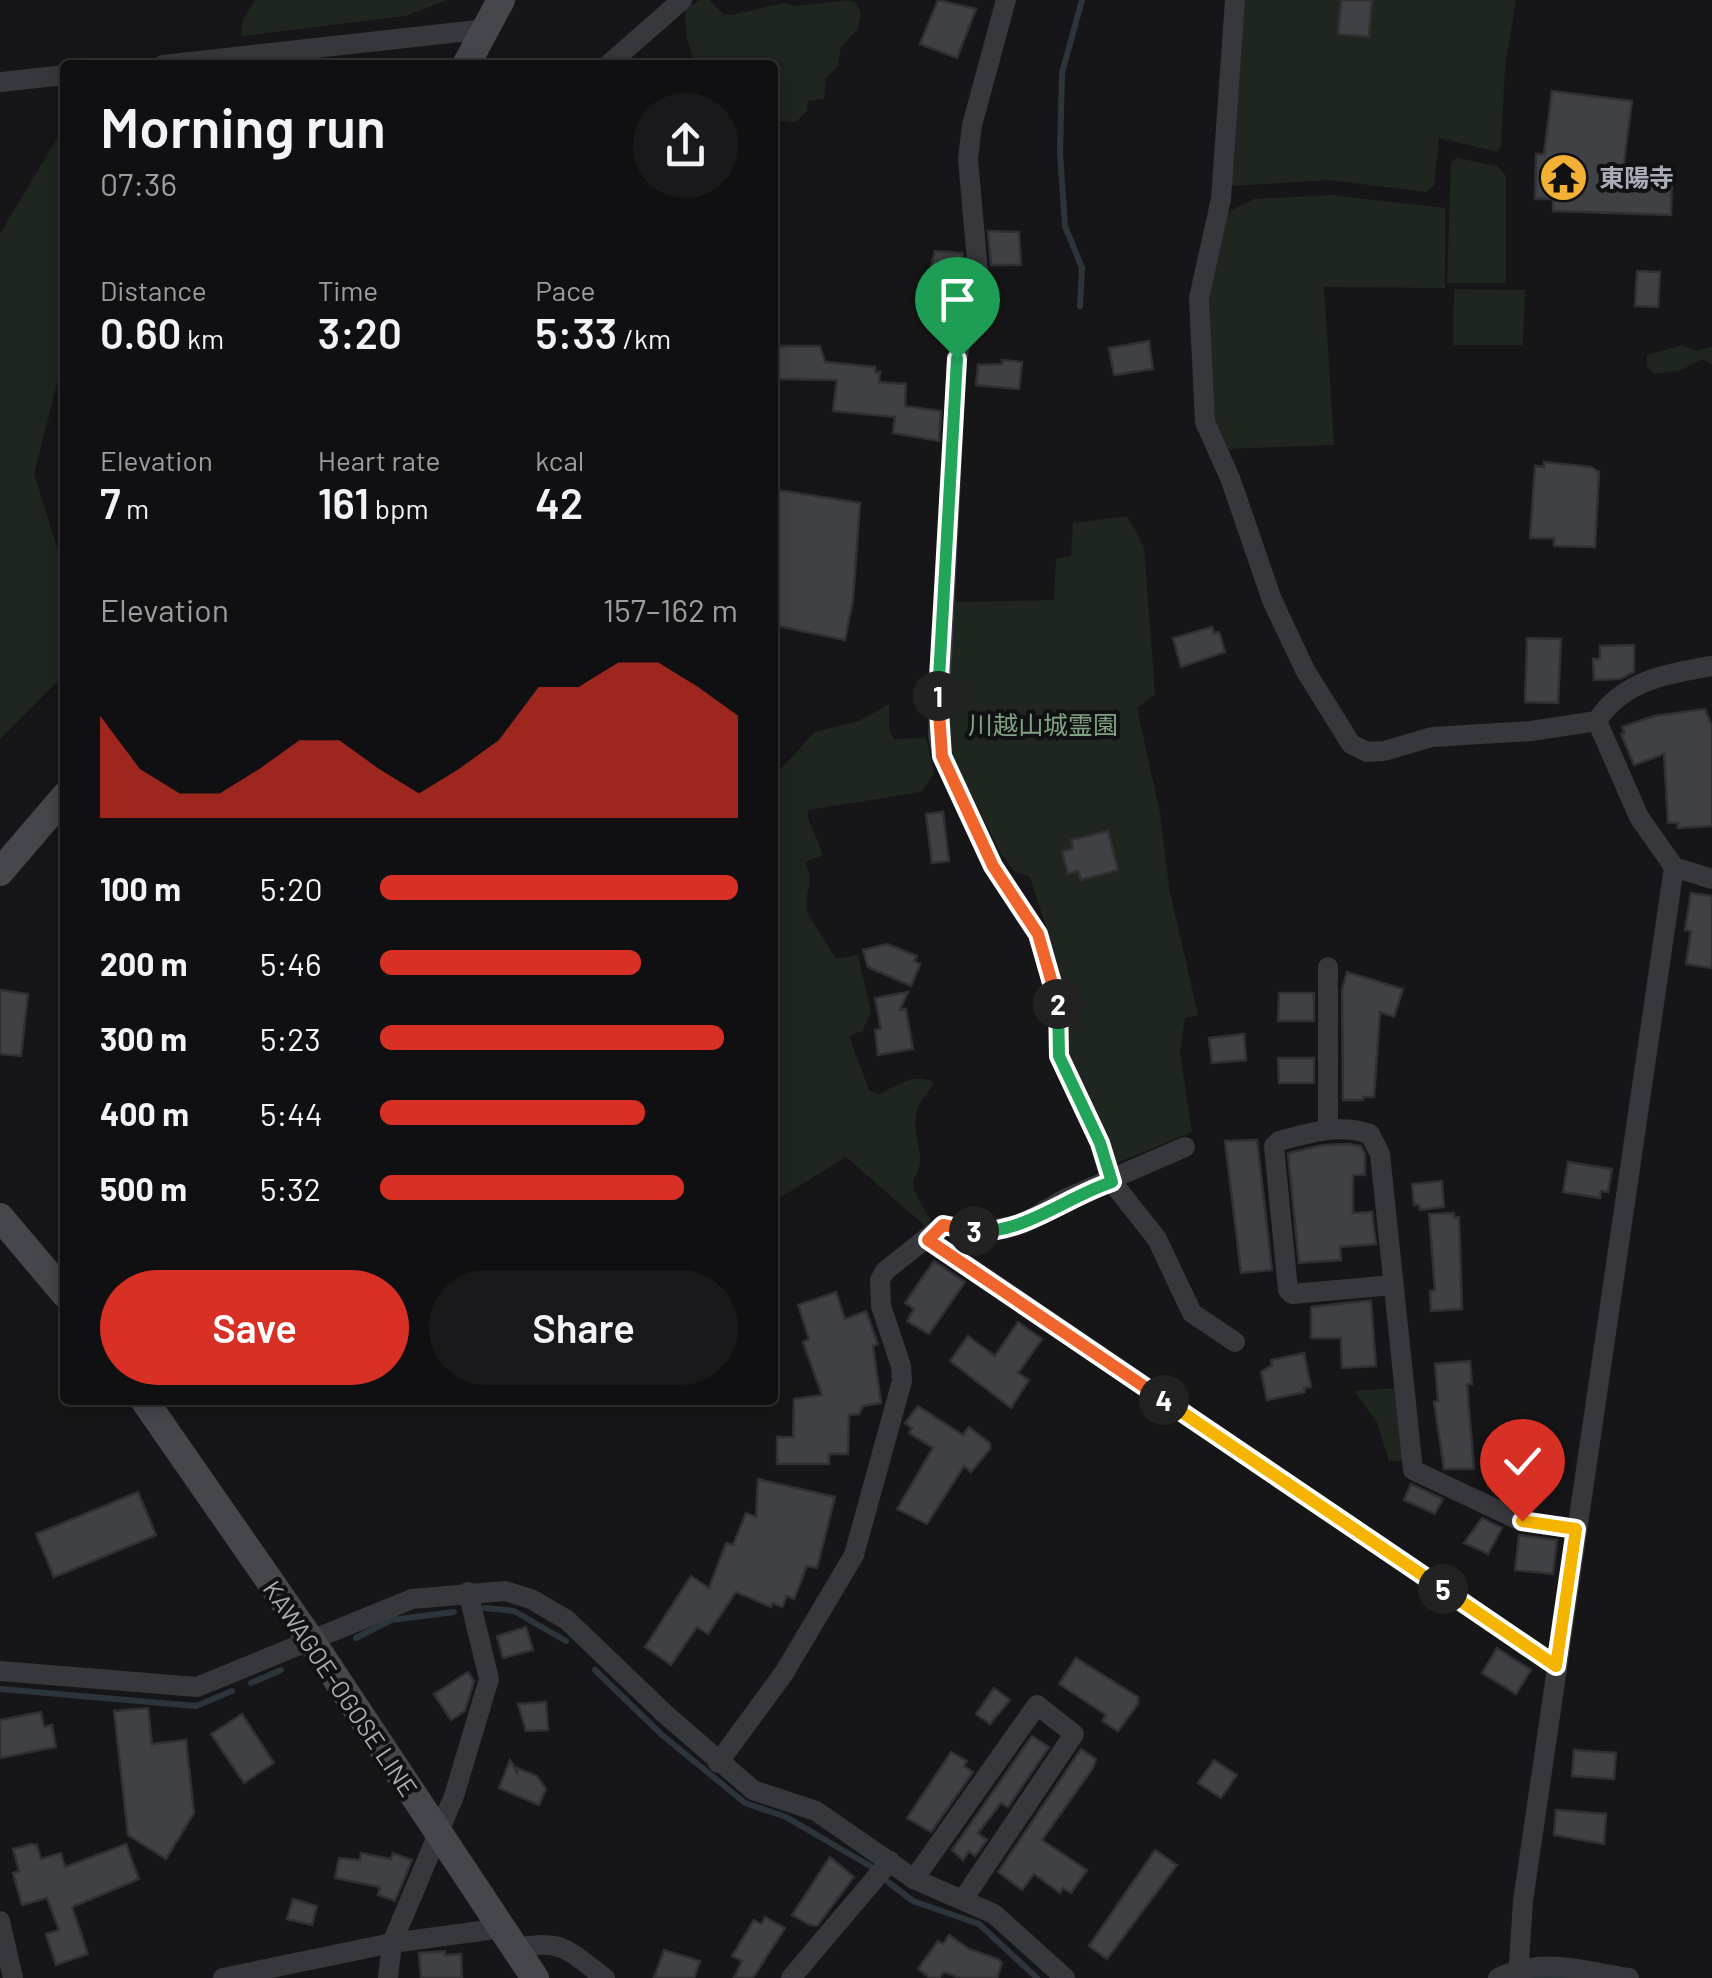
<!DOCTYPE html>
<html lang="en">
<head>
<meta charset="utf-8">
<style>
  body { margin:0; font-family:Barlow,"Noto Sans JP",sans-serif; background:#19191b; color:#f1f3f6; height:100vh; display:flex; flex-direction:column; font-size:38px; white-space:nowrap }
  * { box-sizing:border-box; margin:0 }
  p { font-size:32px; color:#9c9d9f }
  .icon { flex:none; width:55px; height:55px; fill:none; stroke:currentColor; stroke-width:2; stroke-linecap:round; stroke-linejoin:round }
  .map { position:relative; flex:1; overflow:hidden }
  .panel { position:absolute; left:60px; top:60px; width:718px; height:1345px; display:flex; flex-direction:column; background:#101012; border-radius:10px; box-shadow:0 5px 25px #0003,0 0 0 2px #303032 }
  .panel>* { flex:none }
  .pin { position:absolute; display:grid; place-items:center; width:85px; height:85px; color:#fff; margin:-102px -42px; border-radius:50% 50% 50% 0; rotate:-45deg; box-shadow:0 0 10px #0007 }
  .pin .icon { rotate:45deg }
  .km { position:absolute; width:50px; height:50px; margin:-25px; border-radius:50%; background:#222; color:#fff; font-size:28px; line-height:50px; text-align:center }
  .round { display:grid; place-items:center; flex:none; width:105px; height:105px; border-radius:52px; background:#19191b }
  .overview { display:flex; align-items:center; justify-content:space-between; height:170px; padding:0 40px }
  h1 { font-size:55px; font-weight:600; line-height:75px }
  .metrics { display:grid; grid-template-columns:repeat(3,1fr); gap:15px; height:170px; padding:10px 40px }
  .metrics div { display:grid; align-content:center }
  .metrics b { font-size:42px; font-weight:600 }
  .metrics small { font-size:28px; font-weight:400 }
  .metrics p { font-size:28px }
  .chart { height:280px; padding:20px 40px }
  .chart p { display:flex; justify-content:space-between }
  .chart svg { width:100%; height:180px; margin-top:10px; fill:#d93025; opacity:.7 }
  .cta { display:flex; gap:20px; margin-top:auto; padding:20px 40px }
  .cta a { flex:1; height:115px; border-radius:60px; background:#d93025; color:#fff; font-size:40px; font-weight:600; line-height:115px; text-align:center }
  .cta a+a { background:#19191b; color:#f1f3f6 }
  ul { padding:0 40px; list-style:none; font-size:32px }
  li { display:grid; grid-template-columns:160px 120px 1fr; align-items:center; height:75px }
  li i { height:25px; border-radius:12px; background:#d93025 }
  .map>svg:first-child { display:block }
  .green { fill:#1e261f }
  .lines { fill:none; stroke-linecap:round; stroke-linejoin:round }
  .stream { stroke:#2c353c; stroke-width:6 }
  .building { fill:#404145; stroke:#303034; stroke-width:2.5 }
  .street { stroke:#37383d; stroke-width:20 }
  .secondary { stroke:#45474d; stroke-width:28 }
  .split-1-casing { stroke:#fff; stroke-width:20 }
  .split-2-casing { stroke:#fff; stroke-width:20 }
  .split-3-casing { stroke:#fff; stroke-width:20 }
  .split-4-casing { stroke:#fff; stroke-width:20 }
  .split-5-casing { stroke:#fff; stroke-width:20 }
  .split-6-casing { stroke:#fff; stroke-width:20 }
  .split-1 { stroke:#22a559; stroke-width:12 }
  .split-2 { stroke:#f0652b; stroke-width:12 }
  .split-3 { stroke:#22a559; stroke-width:12 }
  .split-4 { stroke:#f0652b; stroke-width:12 }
  .split-5 { stroke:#f5b400; stroke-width:12 }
  .split-6 { stroke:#f5b400; stroke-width:12 }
  .labels { text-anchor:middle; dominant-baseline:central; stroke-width:8; stroke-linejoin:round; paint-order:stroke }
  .poi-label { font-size:25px; font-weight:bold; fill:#a8adb8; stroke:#111113; text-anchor:start }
  .park-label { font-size:25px; fill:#7fa381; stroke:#111113 }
  .street-label { font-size:25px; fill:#a8adb8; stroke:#111113 }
</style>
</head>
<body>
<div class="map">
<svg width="1712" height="1978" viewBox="0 0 1712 1978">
  <rect width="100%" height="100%" fill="#161618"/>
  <g class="green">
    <path d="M255,0H448L405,16L242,36V22Z"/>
    <path d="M700,0H709L723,14L731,15L783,3L797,6L848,0L855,2L861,13L858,29L841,47L838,66L826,78L824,99L808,101L807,111L796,122L780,121L773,135L772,65L695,63L687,39L685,10Z"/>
    <path d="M1241,0H1516L1505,67L1501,146L1497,152L1439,138L1434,185L1426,192L1328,180L1234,186L1227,180Z"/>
    <path d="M65,134V352L34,474L65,572V674L0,739V234L59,135Z"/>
    <path d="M1457,158L1497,166L1506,176V283H1447L1451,162Z"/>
    <path d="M1331,195L1445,208V288L1324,287L1334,445L1226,449L1214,417L1208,294L1224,214L1254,199Z"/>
    <path d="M1454,289L1525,290L1523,345H1453Z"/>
    <path d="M1682,345L1696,351L1712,346V365L1703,359L1681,370L1654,374L1647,366V355Z"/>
    <path d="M1127,516L1144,547L1155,694L1137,708L1160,813L1169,887L1198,1015L1185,1018L1180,1052L1192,1132L1117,1163L1095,1111L1070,1070L1062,978L1030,877L1015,872L1000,852L950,752L946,733L951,602L1054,600L1056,559L1071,556L1073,523Z"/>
    <path d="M889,704V729L894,739L926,738L934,773L921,792L808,810V818L823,855L805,862C815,885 804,889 807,910C808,917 830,948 836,959L858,955L871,1013L862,1031L849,1036L869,1090L879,1095C895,1086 916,1071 934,1083C929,1091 920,1101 917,1110C910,1135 930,1158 913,1180L914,1191L930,1220L928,1228L846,1157L773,1202L772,778L815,732L859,721Z"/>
    <path d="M1397,1388L1404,1461H1389L1377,1422L1354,1391Z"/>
  </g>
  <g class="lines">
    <g class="stream">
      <path d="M1080,306L1082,268L1065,226L1060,153L1062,73L1082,0"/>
      <path d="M485,1608L514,1611L566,1641"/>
      <path d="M356,1638L391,1620L454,1612"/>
      <path d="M595,1670L661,1734L745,1803L786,1817L870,1866"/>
      <path d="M251,1683L281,1670"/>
      <path d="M0,1689L196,1706L232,1691"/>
      <path d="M888,1882L913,1901L979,1924L1037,1978"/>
      <path d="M1528,1978H1565"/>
    </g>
  </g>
  <g class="building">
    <path d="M938,0L976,9L957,58L920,44Z"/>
    <path d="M1341,0H1372L1369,37L1338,34Z"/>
    <path d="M1552,91L1632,101L1622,177L1672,178L1671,215L1553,211V199H1535L1536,154H1544Z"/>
    <path d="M988,231L1019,232L1021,265H991Z"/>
    <path d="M935,251L963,253L962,281L928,279Z"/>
    <path d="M1637,271L1660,272L1658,307L1635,306Z"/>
    <path d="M1149,341L1153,369L1114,375L1109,348Z"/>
    <path d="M777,346H820L825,362L875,367V372H880L879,382L906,384L905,406L941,411L939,441L893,433L895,417L833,411L837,380L772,379V349H777Z"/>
    <path d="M1002,360L1022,362L1019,389L976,385L978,365L1002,364Z"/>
    <path d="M1544,462L1591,467L1599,472L1595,547L1554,546V538H1530L1535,466L1544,467Z"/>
    <path d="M772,489L860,503L853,600L845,640L772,625Z"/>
    <path d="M1212,627L1214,633L1219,632L1225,652L1181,667L1173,638Z"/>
    <path d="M1527,638L1561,639L1558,703L1525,702Z"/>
    <path d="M1634,645V672L1620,679L1594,680L1593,659H1600V646Z"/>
    <path d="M1705,709L1712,726V826L1678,828V823H1668L1664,754L1634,765L1621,734L1625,733L1622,727L1654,716Z"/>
    <path d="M943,812L949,861L932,863L926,814Z"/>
    <path d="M1108,831L1118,870L1081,880L1078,871L1068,874L1062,852L1073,848L1071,840Z"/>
    <path d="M1691,893L1712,896V968L1686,964L1691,931L1685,930Z"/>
    <path d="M887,944L917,956L914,961L920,964L911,986L868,967L863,950Z"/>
    <path d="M1347,972L1403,989L1394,1017L1380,1012L1374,1097H1363V1100H1343L1342,989Z"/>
    <path d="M0,990L28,994L21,1056L0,1054Z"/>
    <path d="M908,992L900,1010L906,1009L913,1049L878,1055L875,1030L881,1029L875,998Z"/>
    <path d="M1279,993H1314V1021H1278Z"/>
    <path d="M1244,1034L1246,1060L1212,1063L1209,1038Z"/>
    <path d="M1278,1058H1314V1083H1279Z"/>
    <path d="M1257,1140L1272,1270L1241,1273L1225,1141Z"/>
    <path d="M1350,1144L1361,1146L1365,1154V1175H1353V1213L1372,1212L1376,1244L1340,1247L1341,1260L1299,1263L1288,1153L1323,1145Z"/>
    <path d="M1568,1162L1612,1169L1608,1192L1601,1191L1600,1198L1563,1192Z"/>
    <path d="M1442,1181L1444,1207L1420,1210L1419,1205H1414L1412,1184Z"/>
    <path d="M1454,1213V1218L1459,1217L1462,1309L1431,1311L1430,1291L1435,1290L1429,1214Z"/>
    <path d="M934,1261L965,1282L929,1334L907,1321L914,1309L905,1303Z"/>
    <path d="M836,1292L845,1319L866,1311L878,1344L873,1346L881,1403L863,1406L859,1414L849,1415L848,1454H829V1464H777V1437H793L794,1399L822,1395L803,1342L809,1339L798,1305Z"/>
    <path d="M1364,1301H1371L1376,1366L1342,1368L1341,1338H1311V1307Z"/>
    <path d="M1018,1322L1042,1339L1018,1373L1029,1380L1011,1408L950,1361L968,1336L995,1356Z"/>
    <path d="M1304,1353L1311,1387L1304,1388L1305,1392L1267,1400L1261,1372L1272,1365L1271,1360Z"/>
    <path d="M1470,1361L1472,1384H1467L1474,1469H1444L1434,1402L1438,1401L1435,1364Z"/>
    <path d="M918,1406L963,1435L969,1427L990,1443V1449L971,1472L964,1466L927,1524L897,1509L933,1448L909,1433L912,1428L905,1423Z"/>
    <path d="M758,1479L835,1497L817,1568L807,1566L794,1599L787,1596L782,1607L773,1603L771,1607L736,1592L708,1634L697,1627L671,1665L645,1647L691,1576L709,1588L726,1543L733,1545L746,1513L756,1517Z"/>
    <path d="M1411,1484L1443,1499L1435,1514L1404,1500Z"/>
    <path d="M138,1492L156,1535L54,1577L36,1534Z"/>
    <path d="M1482,1518L1502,1528L1488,1554L1464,1543Z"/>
    <path d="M1519,1535L1557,1540L1553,1574L1515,1570Z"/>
    <path d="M526,1627L533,1650L503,1658L497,1636Z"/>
    <path d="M1497,1648L1531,1670L1516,1694L1482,1673Z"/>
    <path d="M1076,1658L1138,1697V1704L1118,1731L1102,1721L1106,1715L1059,1684Z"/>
    <path d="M468,1672L474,1681L465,1711L451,1720L434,1694Z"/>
    <path d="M994,1688L1010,1700L990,1724L976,1714Z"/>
    <path d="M546,1702L548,1730L526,1731L518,1704Z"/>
    <path d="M148,1708L152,1744L186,1740L194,1813L166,1859L128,1835L114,1711Z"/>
    <path d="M41,1712L44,1727L52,1725L56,1747L0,1758V1720Z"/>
    <path d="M242,1714L274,1763L244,1783L211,1734Z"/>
    <path d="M1032,1736L1049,1747L1008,1807L1001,1803L978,1833L987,1840L975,1856L969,1851L963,1860L952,1850Z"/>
    <path d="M1081,1749L1096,1759L1093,1768L1042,1840L1087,1870L1071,1893L1063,1888L1060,1893L1034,1874L1022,1890L998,1872Z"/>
    <path d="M1574,1750L1616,1753L1614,1779L1572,1776Z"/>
    <path d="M951,1752L967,1761L964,1766L973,1772L931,1832L907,1818Z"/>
    <path d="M510,1760L517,1772V1768L537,1776L546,1789L539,1805L499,1788Z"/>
    <path d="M1214,1760L1237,1775L1221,1798L1198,1783Z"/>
    <path d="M1556,1810L1606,1814L1604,1844L1554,1835Z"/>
    <path d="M32,1844L37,1845L41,1859L61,1853L65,1867L126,1844L139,1879L72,1907L88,1954L56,1965L46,1934L59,1930L47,1898L22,1905L13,1873L19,1871L13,1849Z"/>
    <path d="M1155,1850L1177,1865L1107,1959L1089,1946Z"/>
    <path d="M361,1853L391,1859L393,1853L412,1860L395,1901L378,1895L380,1887L335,1878L339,1858L360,1860Z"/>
    <path d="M830,1857L854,1877L817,1926L810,1925L792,1915Z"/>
    <path d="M293,1899L317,1906L312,1925L287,1919Z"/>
    <path d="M765,1917L785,1928L753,1978H734L742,1961L732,1956L754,1920L761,1924Z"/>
    <path d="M949,1935L969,1949L998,1959L1002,1963L997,1978H960L944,1972L939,1978H930L918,1969L938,1941L943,1944Z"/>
    <path d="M664,1950L700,1961L694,1978H654Z"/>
    <path d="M445,1951V1955L461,1954L462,1978H421L419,1953Z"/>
  </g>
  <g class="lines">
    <g class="street">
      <path d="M1006,0L972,125L968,159L978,272L957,359L938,735L942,756L993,866L1038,935L1059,1006V1056L1100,1143L1112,1182L1157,1239L1192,1313L1235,1342"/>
      <path d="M1235,0L1221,199L1199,298L1205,422L1230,478L1272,600L1305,670L1351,744L1367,752L1384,751L1432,737L1531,731L1597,721C1622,681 1668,673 1712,666"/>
      <path d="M163,65L486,29"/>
      <path d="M608,65L682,0"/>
      <path d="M0,82L65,75"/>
      <path d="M1597,721L1639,817L1674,867L1712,879"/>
      <path d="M1328,967V1128"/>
      <path d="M928,1239L1556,1666"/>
      <path d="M1393,1285L1292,1294L1288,1290L1274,1146L1279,1141C1310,1133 1339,1123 1370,1134L1380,1154L1413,1470L1521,1521L1576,1529"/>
      <path d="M0,1671L197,1687L412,1599L505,1591L531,1599L567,1620L665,1714L753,1790L816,1811L914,1879L994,1914L1065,1978"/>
      <path d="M718,1763L784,1673L854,1555L902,1381L901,1366L881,1306L880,1280L885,1271L943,1225L979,1232L1022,1224L1065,1199L1185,1147"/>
      <path d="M914,1879L1037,1705L1074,1734L964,1898"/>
      <path d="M0,1921L13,1978"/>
      <path d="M518,1948C564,1938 569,1952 605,1978"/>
      <path d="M223,1978L392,1943L503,1928"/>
      <path d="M388,1978L392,1943L454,1796L489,1679L468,1592"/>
      <path d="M791,1978L890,1861"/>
      <path d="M1498,1978C1543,1956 1582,1971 1629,1978"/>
      <path d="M1518,1978L1523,1901L1674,867"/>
    </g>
    <g class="secondary">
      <path d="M466,65L501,0"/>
      <path d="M0,872L65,796"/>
      <path d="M0,1217L65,1294"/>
      <path d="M144,1400L310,1639L535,1978"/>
    </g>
  </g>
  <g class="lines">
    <defs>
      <path id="split-1" d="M938,696L957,359"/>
      <path id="split-2" d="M938,696L942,756L993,866L1038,934L1058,1004"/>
      <path id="split-3" d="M974,1231C1022,1235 1066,1197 1112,1182L1100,1143L1059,1056L1058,1004"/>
      <path id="split-4" d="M974,1231L943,1225L928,1240L1164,1400"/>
      <path id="split-5" d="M1164,1400L1443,1589"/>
      <path id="split-6" d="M1443,1589L1556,1666L1576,1529L1522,1521"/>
    </defs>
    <use href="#split-1" class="split-1-casing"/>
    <use href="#split-2" class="split-2-casing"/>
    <use href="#split-3" class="split-3-casing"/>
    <use href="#split-4" class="split-4-casing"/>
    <use href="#split-5" class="split-5-casing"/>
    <use href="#split-6" class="split-6-casing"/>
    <use href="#split-1" class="split-1"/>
    <use href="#split-2" class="split-2"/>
    <use href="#split-3" class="split-3"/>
    <use href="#split-4" class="split-4"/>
    <use href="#split-5" class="split-5"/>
    <use href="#split-6" class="split-6"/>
  </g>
  <defs>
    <symbol id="temple-disc" viewBox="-11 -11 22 22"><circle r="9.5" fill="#f2b134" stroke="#111113"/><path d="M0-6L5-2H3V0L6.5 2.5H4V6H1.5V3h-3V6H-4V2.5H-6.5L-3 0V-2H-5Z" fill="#111"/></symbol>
  </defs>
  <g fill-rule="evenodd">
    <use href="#temple-disc" x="1536" y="150" width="55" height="55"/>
  </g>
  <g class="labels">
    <g class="poi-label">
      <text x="1599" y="177">東陽寺</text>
    </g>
    <g class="park-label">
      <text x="1043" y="724">川越山城霊園</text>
    </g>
    <g class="street-label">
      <text transform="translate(341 1688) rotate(56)">KAWAGOE-OGOSE LINE</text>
    </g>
  </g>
</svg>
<div class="pin" style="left:957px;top:359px;background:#1e9e55"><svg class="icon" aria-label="arrive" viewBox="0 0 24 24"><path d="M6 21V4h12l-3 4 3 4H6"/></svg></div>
<div class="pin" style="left:1522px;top:1521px;background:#d93025"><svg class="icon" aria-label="check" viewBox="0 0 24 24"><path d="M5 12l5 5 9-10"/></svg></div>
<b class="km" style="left:938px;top:696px">1</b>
<b class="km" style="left:1058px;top:1004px">2</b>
<b class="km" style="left:974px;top:1231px">3</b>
<b class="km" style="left:1164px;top:1400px">4</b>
<b class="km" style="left:1443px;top:1589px">5</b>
<section class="panel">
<div class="overview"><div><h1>Morning run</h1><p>07:36</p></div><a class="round"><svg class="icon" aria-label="share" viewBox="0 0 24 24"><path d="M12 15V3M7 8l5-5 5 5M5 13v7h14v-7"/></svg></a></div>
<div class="metrics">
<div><p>Distance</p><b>0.60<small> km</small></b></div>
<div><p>Time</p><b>3:20</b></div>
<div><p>Pace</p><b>5:33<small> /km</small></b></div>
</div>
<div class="metrics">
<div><p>Elevation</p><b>7<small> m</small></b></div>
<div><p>Heart rate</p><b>161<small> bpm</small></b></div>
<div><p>kcal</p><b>42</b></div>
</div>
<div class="chart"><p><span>Elevation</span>157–162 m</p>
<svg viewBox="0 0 160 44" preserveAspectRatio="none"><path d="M0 44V19L10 32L20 38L30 38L40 32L50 25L60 25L70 32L80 38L90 32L100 25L110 12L120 12L130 6L140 6L150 12L160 19V44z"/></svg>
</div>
<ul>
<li><b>100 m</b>5:20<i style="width:100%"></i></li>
<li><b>200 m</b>5:46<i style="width:73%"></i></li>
<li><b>300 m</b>5:23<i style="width:96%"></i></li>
<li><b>400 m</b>5:44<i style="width:74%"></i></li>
<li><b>500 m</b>5:32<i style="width:85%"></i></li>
</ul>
<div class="cta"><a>Save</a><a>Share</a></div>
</section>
</div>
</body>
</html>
